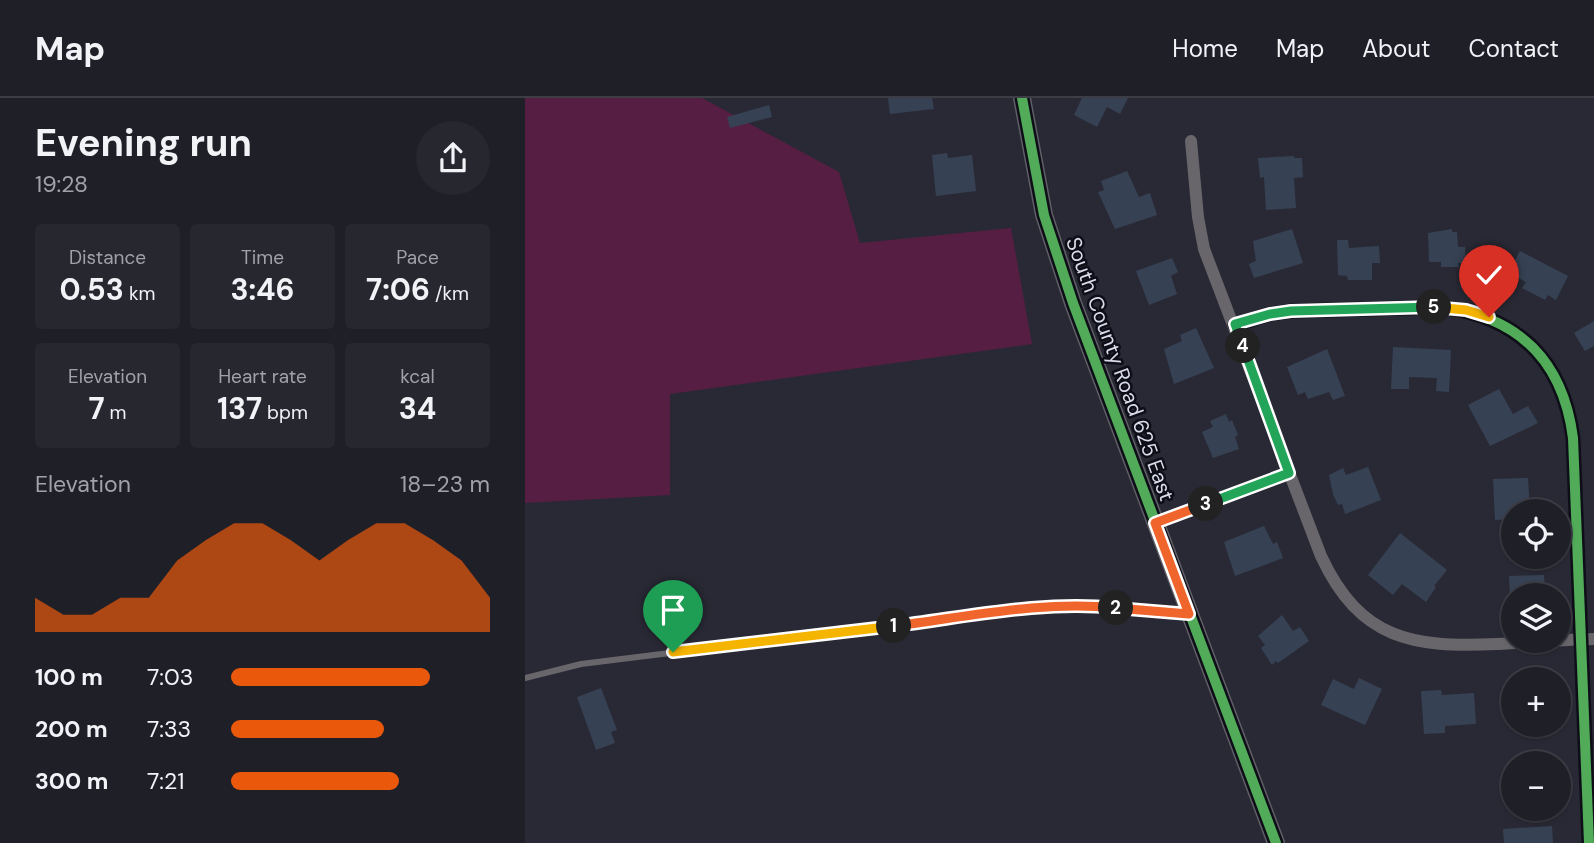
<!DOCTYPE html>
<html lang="en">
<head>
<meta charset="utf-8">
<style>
  body { margin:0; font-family:"DM Sans",sans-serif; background:#272730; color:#f1f3f6; height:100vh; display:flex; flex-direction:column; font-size:26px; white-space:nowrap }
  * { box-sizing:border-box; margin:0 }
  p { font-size:23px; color:#a1a2a8 }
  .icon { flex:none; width:38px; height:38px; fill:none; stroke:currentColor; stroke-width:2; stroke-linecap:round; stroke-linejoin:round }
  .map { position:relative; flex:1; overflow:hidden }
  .side { display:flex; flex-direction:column; background:#1f1f28; width:525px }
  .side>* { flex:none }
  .fabs { position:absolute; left:976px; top:401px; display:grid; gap:14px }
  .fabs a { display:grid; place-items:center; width:70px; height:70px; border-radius:50%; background:#1f1f28; box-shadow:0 2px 5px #0004,0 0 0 2px #3c3d45; font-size:35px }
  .pin { position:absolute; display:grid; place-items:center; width:60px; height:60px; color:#fff; margin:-72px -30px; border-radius:50% 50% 50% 0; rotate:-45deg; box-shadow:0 0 7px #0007 }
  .pin .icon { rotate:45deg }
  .km { position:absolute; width:35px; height:35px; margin:-18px; border-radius:50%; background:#222; color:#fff; font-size:19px; line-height:35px; text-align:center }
  .round { display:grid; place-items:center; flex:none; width:74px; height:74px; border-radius:37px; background:#272730 }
  .overview { display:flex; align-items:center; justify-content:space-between; height:119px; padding:0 35px }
  h1 { font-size:38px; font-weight:700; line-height:52px }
  .metrics { display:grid; grid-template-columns:repeat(3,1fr); gap:10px; height:119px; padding:7px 35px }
  .metrics div { display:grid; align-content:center; border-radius:7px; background:#272730; text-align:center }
  .metrics b { font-size:30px; font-weight:700 }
  .metrics small { font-size:19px; font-weight:400 }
  .metrics p { font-size:19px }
  .chart { height:196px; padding:14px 35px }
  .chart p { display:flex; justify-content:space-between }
  .chart svg { width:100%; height:126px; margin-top:7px; fill:#ea580c; opacity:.7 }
  ul { padding:0 35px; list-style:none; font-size:23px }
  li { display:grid; grid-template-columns:112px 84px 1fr; align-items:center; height:52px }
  li i { height:18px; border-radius:9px; background:#ea580c }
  header { display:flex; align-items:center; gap:42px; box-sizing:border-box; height:98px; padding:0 35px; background:#1f1f28; border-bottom:2px solid #3c3d45 }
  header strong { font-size:33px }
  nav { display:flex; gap:38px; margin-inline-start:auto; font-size:24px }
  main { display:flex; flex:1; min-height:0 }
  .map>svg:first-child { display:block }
  .green { fill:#561e42 }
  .building { fill:#364254 }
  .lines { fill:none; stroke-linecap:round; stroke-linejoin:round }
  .lane { stroke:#68666b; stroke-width:6 }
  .street { stroke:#68666b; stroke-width:12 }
  .secondary { stroke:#605f67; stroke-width:18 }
  .cycleway-casing { stroke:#0e0e18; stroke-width:15 }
  .cycleway { stroke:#51ab58; stroke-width:10 }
  .split-1-casing { stroke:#fff; stroke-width:14 }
  .split-2-casing { stroke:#fff; stroke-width:14 }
  .split-3-casing { stroke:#fff; stroke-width:14 }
  .split-4-casing { stroke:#fff; stroke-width:14 }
  .split-5-casing { stroke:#fff; stroke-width:14 }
  .split-6-casing { stroke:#fff; stroke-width:14 }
  .split-1 { stroke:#f5b400; stroke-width:9 }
  .split-2 { stroke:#f0652b; stroke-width:9 }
  .split-3 { stroke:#f0652b; stroke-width:9 }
  .split-4 { stroke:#22a559; stroke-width:9 }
  .split-5 { stroke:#22a559; stroke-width:9 }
  .split-6 { stroke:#f5b400; stroke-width:9 }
  .labels { text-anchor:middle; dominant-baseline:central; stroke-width:5; stroke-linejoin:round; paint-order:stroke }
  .street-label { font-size:21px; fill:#dbdceb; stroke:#0e0e18 }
</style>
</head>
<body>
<header>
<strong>Map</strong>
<nav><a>Home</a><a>Map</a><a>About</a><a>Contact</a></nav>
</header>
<main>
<section class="side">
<div class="overview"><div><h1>Evening run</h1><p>19:28</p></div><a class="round"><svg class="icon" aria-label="share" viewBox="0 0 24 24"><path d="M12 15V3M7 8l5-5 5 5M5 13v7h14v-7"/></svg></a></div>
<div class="metrics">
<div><p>Distance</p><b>0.53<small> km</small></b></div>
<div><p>Time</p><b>3:46</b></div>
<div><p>Pace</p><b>7:06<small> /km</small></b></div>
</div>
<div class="metrics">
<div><p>Elevation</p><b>7<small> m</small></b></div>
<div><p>Heart rate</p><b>137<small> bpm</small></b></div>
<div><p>kcal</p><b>34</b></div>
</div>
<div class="chart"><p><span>Elevation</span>18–23 m</p>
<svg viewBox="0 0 160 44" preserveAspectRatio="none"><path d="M0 44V32L10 38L20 38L30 32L40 32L50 19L60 12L70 6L80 6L90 12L100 19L110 12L120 6L130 6L140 12L150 19L160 32V44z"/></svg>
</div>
<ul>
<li><b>100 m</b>7:03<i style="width:77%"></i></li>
<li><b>200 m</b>7:33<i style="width:59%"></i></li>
<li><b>300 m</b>7:21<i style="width:65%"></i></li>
</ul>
</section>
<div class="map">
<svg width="1069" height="745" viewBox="0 0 1069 745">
  <rect width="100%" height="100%" fill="#292935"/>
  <path class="green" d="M0,0H177L314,74L335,145L486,130L507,246L145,296V397L0,405Z"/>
  <g class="building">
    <path d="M363,0H407L409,11L365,16Z"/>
    <path d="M557,0H603L595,16L582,9L572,29L549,17Z"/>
    <path d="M244,7L247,19L205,30L202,19Z"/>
    <path d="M422,55L423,60L447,57L451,93L411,98L407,57Z"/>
    <path d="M769,58V60H777L778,79L769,80L771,110L741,112L739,79L735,80L733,60Z"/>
    <path d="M602,73L614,99L625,95L632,117L590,131L573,94L579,92L576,83Z"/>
    <path d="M767,131L778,165L729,180L724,166L731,163L728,143Z"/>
    <path d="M927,131V134H932L933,149H940L941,165H933L934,169H916V164H904L903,135Z"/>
    <path d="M812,142H823L824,150L854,148L855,165H847V182H823L822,178L813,177Z"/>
    <path d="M995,153L1043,178L1031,202L1023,197L1020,202L997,190L1001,184L983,175Z"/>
    <path d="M647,160L653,174L646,178L652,196L624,207L611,173Z"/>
    <path d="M1069,223V248L1060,253L1049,235Z"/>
    <path d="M671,230L689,270L649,286L639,251L657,243L655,237Z"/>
    <path d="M868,249L926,252L924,294L911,293L912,280L884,279V291H866Z"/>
    <path d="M802,251L820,298L808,302L804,294L783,301L780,294L773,297L762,269Z"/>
    <path d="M974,291L988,316L1003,308L1013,325L965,348L943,307Z"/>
    <path d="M701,316L704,324L707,322L713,337L710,339L714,351L688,360L677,334L688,329L685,323Z"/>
    <path d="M843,369L856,402L820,416L817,406L813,407L808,396L804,377L818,370L821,377Z"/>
    <path d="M1003,380L1005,413H989V421L970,422L968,381Z"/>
    <path d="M739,428L748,446L752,444L758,460L710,478L699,444Z"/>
    <path d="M875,435L922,472L909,488L911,489L901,504L877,486L868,497L843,477Z"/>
    <path d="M1019,477L1020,493L1011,494L1012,497H985L984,478Z"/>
    <path d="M757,517L768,533L775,529L784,543L753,565L751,563L747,567L736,550L740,547L733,538Z"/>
    <path d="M834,580L857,591L840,627L796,607L808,581L829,591Z"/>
    <path d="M76,590L92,632L86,634L90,645L71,652L52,599Z"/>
    <path d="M916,592L917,597L949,595L951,626L920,628V635L899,636L896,593Z"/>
    <path d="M1027,728L1028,745H979L978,731Z"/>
  </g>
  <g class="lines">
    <path class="lane" d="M0,580L56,566L517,509L562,507L662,516"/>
    <g class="street">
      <path d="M666,43L673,119L679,151L796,458C835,542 888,550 972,546C1005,544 1037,542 1069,541"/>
      <path d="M710,227L745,216L767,213L917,209C994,219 1038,263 1048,340L1064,745"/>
      <path d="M630,425L764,375"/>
    </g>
    <path class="secondary" d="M497,0L519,117L548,205L751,745"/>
    <defs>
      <g id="cycleway">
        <path d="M497,0L519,117L548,205L751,745"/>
        <path d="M710,227L745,216L767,213L917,209C994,219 1038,263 1048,340L1064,745"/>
      </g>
    </defs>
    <use href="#cycleway" class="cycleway-casing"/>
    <use href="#cycleway" class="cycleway"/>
  </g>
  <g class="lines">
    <defs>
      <path id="split-1" d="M148,554L369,528"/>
      <path id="split-2" d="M369,528C442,519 518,502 591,510"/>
      <path id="split-3" d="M591,510L664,516L630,425L681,406"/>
      <path id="split-4" d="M681,406L764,375L718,248"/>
      <path id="split-5" d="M718,248L710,226L745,216L766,213L909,209"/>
      <path id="split-6" d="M909,209L941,212L964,219"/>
    </defs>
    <use href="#split-1" class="split-1-casing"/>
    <use href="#split-2" class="split-2-casing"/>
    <use href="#split-3" class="split-3-casing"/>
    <use href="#split-4" class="split-4-casing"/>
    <use href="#split-5" class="split-5-casing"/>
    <use href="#split-6" class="split-6-casing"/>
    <use href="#split-1" class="split-1"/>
    <use href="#split-2" class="split-2"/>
    <use href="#split-3" class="split-3"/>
    <use href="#split-4" class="split-4"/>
    <use href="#split-5" class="split-5"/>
    <use href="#split-6" class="split-6"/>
  </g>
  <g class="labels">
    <g class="street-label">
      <text transform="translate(595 271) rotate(70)">South County Road 625 East</text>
    </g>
  </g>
</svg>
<div class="fabs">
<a><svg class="icon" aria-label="locate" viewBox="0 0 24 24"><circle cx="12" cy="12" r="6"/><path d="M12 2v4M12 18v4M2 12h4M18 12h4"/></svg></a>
<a><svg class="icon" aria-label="layers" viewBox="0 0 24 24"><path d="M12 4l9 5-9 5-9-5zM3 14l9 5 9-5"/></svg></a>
<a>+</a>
<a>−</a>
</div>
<div class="pin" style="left:148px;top:554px;background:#1e9e55"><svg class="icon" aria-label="arrive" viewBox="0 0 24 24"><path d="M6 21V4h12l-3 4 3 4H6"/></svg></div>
<div class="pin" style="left:964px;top:219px;background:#d93025"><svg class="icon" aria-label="check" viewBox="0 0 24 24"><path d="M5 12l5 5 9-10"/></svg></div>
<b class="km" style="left:369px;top:528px">1</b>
<b class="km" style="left:591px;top:510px">2</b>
<b class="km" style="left:681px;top:406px">3</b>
<b class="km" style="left:718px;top:248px">4</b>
<b class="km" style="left:909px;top:209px">5</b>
</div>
</main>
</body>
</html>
